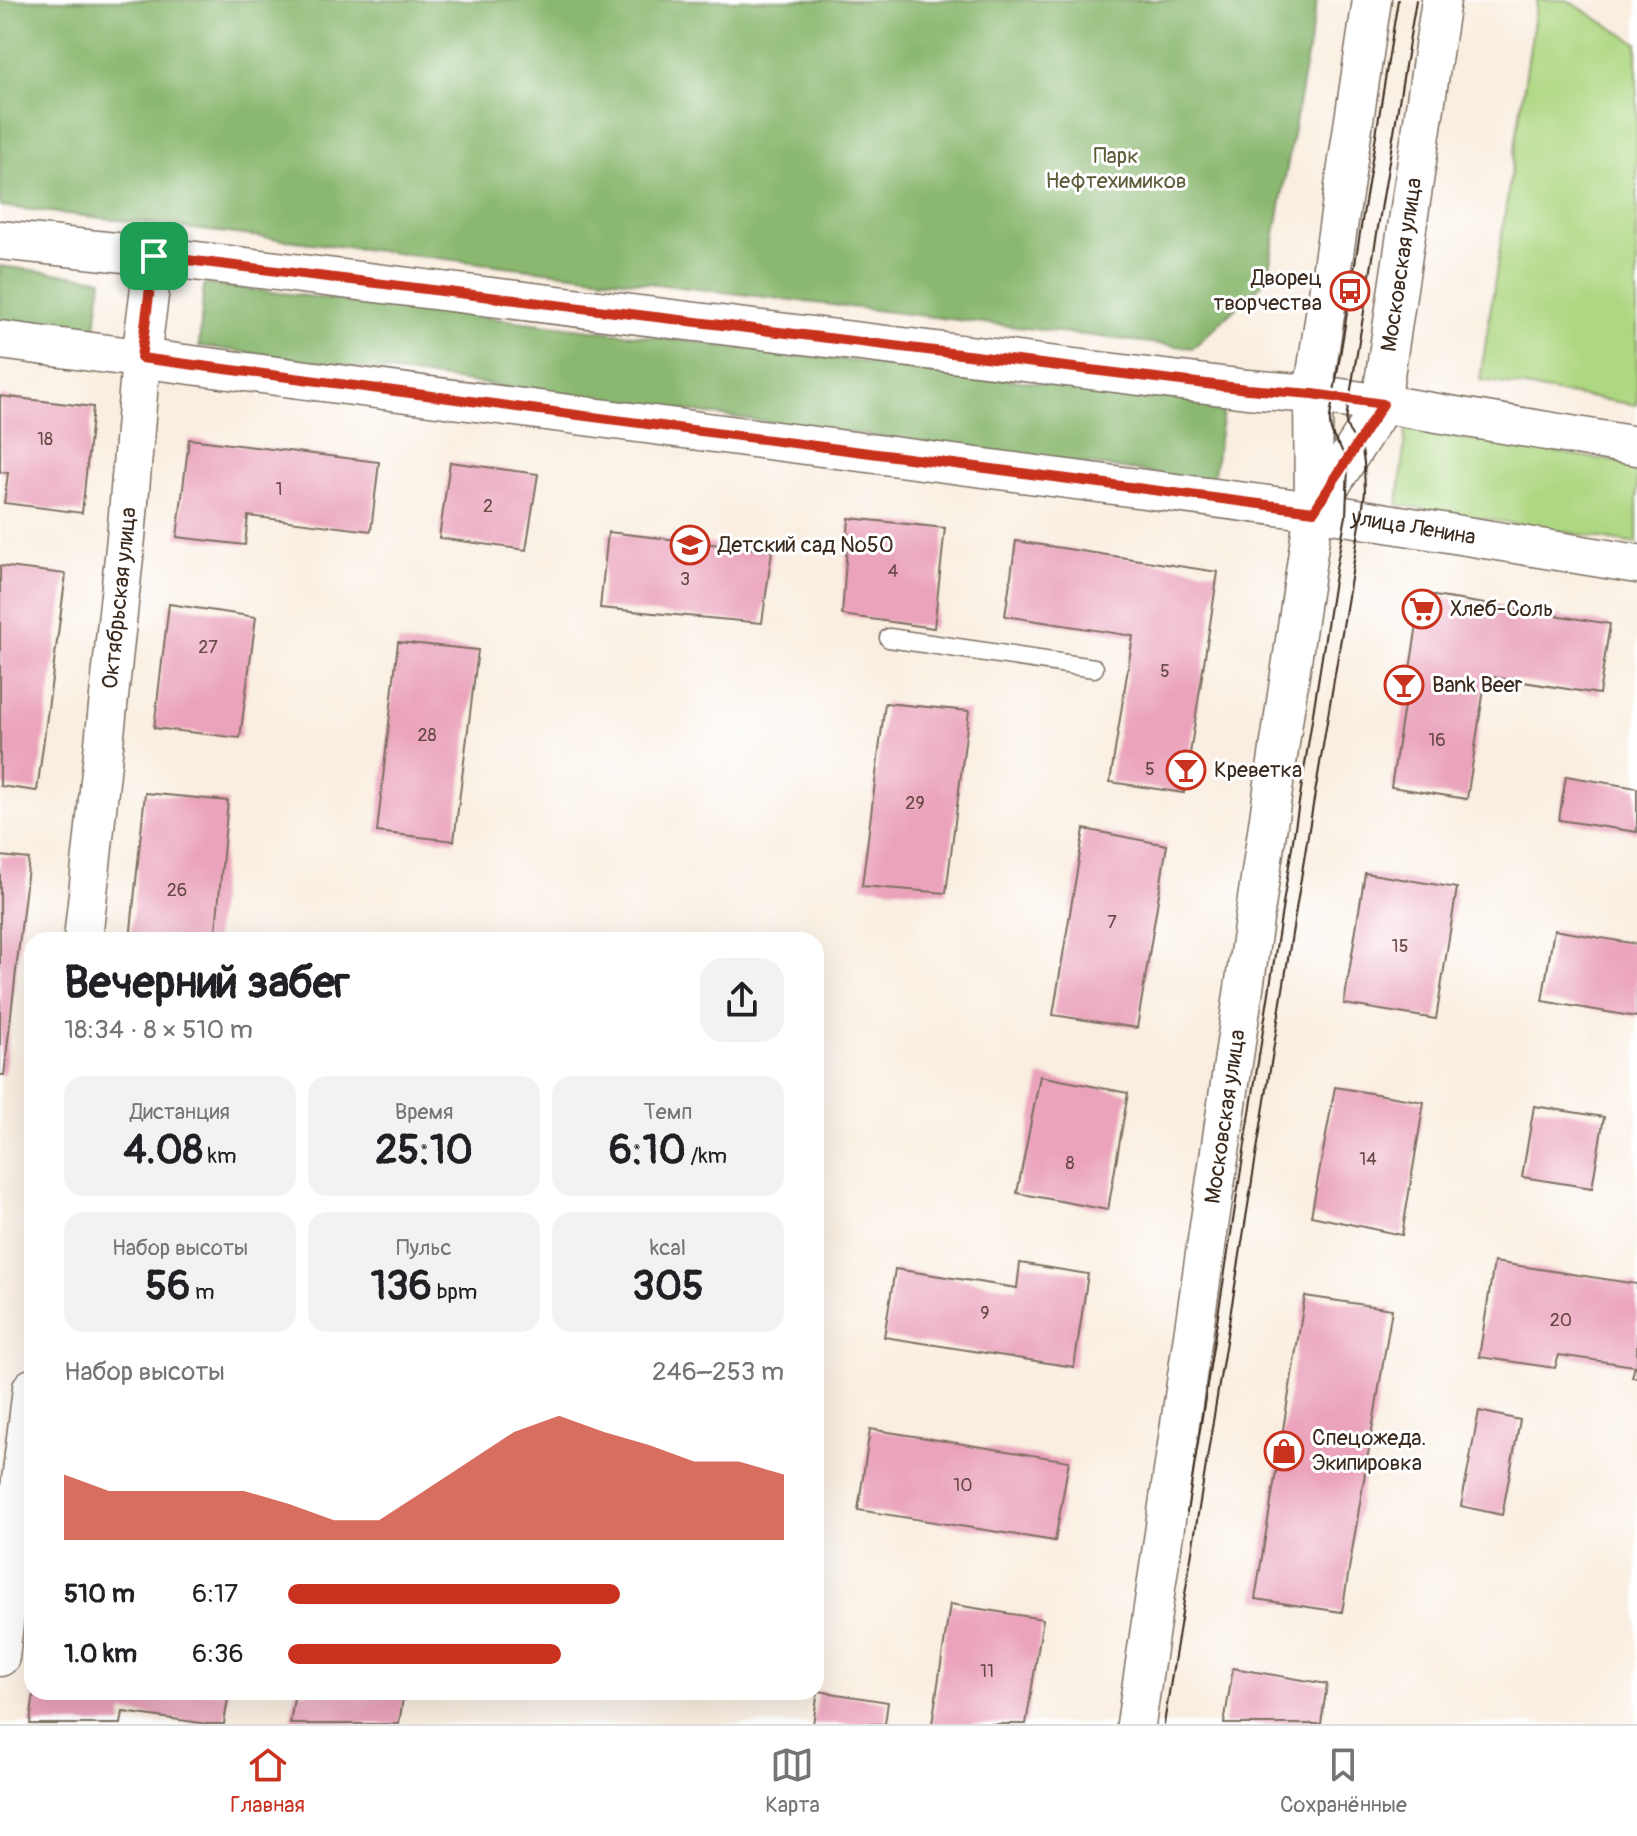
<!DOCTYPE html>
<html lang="ru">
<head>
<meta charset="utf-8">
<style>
  body { margin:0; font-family:Pangolin,sans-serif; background:#f2f2f2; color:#202124; height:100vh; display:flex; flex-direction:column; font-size:30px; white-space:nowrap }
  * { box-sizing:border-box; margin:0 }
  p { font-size:26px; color:#757577 }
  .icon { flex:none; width:44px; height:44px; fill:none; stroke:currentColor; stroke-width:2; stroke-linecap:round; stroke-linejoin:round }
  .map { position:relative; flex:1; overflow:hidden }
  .side { position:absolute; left:24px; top:932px; width:800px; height:768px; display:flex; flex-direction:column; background:#fff; border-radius:24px; box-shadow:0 8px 32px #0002 }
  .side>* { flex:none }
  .pin { position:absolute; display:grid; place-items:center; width:68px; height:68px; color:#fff; margin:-34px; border-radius:16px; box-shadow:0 4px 12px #0006 }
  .round { display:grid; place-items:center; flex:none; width:84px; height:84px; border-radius:24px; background:#f2f2f2 }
  .headline { display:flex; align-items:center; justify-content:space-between; height:136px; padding:0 40px }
  h1 { font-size:44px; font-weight:800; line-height:60px }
  .metrics { display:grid; grid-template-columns:repeat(3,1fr); gap:12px; height:136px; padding:8px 40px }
  .metrics div { display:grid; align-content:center; border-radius:20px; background:#f2f2f2; text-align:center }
  .metrics b { font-size:40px; font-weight:800 }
  .metrics small { font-size:22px; font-weight:400 }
  .metrics p { font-size:22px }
  .chart { height:224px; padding:16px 40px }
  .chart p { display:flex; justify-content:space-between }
  .chart svg { width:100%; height:144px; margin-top:8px; fill:#c8321e; opacity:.7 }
  ul { padding:0 40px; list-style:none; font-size:26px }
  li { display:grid; grid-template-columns:128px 96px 1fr; align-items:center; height:60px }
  li i { height:20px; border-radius:10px; background:#c8321e }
  .tabs { display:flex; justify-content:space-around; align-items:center; height:112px; border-top:2px solid #e0e0e0; background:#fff; font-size:22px; color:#757577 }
  .tabs a { display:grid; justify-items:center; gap:4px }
  .tabs .selected { color:#c8321e }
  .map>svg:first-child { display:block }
  .green { fill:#aed782; stroke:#748050; stroke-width:2 }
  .forest { fill:#8ab870; stroke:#627147; stroke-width:2 }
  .building { fill:#eaa3bb }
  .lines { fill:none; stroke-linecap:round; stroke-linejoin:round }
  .service-casing { stroke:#7e6f62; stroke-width:21 }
  .minor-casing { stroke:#7e6f62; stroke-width:41 }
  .service { stroke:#fff; stroke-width:18 }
  .minor { stroke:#fff; stroke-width:38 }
  .tram { stroke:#3b2a1e; stroke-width:2 }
  .route-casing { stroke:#fff; stroke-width:16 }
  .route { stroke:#c8321e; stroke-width:10 }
  .labels { text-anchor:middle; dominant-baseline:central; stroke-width:6; stroke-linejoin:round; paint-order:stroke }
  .number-label { font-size:18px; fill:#674845 }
  .park-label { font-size:22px; fill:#5e5e3c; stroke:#fff }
  .street-label { font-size:22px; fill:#3b2a1e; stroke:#fff }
  .poi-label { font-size:22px; fill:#3b2a1e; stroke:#fff; text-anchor:start }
</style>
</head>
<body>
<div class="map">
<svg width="1637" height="1724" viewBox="0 0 1637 1724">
  <rect width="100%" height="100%" fill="#fff"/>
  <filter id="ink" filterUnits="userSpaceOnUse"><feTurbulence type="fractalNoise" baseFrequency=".0125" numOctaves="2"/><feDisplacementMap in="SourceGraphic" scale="16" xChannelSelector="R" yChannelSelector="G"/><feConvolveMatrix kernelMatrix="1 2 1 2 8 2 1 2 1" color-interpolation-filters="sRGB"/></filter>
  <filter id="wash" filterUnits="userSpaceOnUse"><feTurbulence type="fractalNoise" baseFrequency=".006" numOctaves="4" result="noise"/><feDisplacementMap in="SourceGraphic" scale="32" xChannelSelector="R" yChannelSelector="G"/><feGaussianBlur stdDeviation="1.8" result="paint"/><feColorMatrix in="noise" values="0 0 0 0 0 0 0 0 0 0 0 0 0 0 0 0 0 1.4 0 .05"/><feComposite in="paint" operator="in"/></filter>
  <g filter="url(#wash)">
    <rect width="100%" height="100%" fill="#f9eee0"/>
    <g class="green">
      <path d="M1537,0H1567L1637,43V405L1480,380Z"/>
      <path d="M1406,428L1637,465V544L1398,505Z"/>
    </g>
    <g class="forest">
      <path d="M0,0H1317L1267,279L1193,348L0,206Z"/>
      <path d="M0,266L102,279L95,331L0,320Z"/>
      <path d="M204,284L1224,405L1213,481L199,346Z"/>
    </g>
    <g id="blocks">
      <g class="building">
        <path d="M0,396L93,407L82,513L4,503L8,473L0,472Z"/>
        <path d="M189,439L379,462L371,531L248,516L245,545L177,537Z"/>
        <path d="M450,462L538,474L526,550L439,538Z"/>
        <path d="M849,518L945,528L934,628L842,615Z"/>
        <path d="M608,532L772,551L762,623L600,608Z"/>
        <path d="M1016,541L1218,572L1184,793L1110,782L1133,636L1005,616Z"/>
        <path d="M0,566L66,574L37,791L0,786Z"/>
        <path d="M1422,594L1610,624L1599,694L1486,676L1467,799L1391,787Z"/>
        <path d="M169,604L256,617L240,738L154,728Z"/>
        <path d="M398,642L478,650L454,841L377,832Z"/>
        <path d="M885,703L969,711L946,893L862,886Z"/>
        <path d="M1566,776L1637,788V832L1559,820Z"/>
        <path d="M145,793L228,801L215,940H130Z"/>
        <path d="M1084,829L1167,845L1137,1028L1053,1015Z"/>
        <path d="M0,856L29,859L4,1075H0Z"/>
        <path d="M1365,873L1457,888L1436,1019L1344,1004Z"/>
        <path d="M1554,930L1637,944V1017L1542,1001Z"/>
        <path d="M1040,1076L1128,1093L1108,1210L1017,1193Z"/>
        <path d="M1335,1087L1424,1102L1402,1235L1311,1216Z"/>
        <path d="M1534,1106L1604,1117L1592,1188L1522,1177Z"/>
        <path d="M1494,1262L1637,1284V1378L1632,1377L1635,1366L1559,1355L1555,1368L1479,1357Z"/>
        <path d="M1020,1263L1088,1274L1074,1367L884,1337L895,1269L1017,1288Z"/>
        <path d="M1305,1296L1392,1309L1342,1612L1255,1599Z"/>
        <path d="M1479,1411L1520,1420L1502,1515L1461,1506Z"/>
        <path d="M870,1429L1069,1461L1055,1541L858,1510Z"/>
        <path d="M950,1604L1043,1619L1026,1724H932Z"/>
        <path d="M1233,1668L1327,1684L1321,1724H1224Z"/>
        <path d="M818,1691L888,1702L885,1724H813Z"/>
        <path d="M34,1692H229L224,1724H208L123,1712L121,1724H30Z"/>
        <path d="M295,1692H404L399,1724H290Z"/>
      </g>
    </g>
  </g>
  <g filter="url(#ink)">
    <use href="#blocks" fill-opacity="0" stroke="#7e6f62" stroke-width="2"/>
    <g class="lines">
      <defs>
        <path id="service" d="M889,638L1094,668"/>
        <g id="minor">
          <path d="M0,240L154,256L1247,389L1313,394L1383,404L1637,446"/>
          <path id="s1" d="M0,340L1314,511L1637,564"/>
          <path id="s2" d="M1314,511L1383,404L1384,382L1441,0"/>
          <path id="s3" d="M83,940L126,538L141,358L154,256"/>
          <path d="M0,1657L32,1388"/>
          <path id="s4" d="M1136,1724L1314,511L1313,394L1372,0"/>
        </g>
      </defs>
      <use href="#service" class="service-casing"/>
      <use href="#minor" class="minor-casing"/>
      <use href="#service" class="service"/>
      <use href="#minor" class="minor"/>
      <g class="tram">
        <path d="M1187,1512L1336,568L1346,516L1348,465C1344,446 1328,440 1330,417L1398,0"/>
        <path d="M1164,1724L1309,829L1361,519L1365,492L1364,463L1362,450L1349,431L1346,423L1347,413L1416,0"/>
      </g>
    </g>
  </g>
  <g class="lines" filter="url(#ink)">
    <defs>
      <path id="route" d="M154,256L1247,389L1313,394L1383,404L1314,511L141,358Z"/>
    </defs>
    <use href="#route" class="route-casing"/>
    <use href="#route" class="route"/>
  </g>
  <defs>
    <symbol id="bus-ring" viewBox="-11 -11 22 22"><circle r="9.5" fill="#fff" stroke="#c8321e" stroke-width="1.5"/><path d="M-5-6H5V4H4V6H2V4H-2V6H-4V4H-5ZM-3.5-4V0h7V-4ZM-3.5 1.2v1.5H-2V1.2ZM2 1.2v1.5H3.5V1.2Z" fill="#c8321e"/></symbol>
    <symbol id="school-ring" viewBox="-11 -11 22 22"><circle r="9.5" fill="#fff" stroke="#c8321e" stroke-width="1.5"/><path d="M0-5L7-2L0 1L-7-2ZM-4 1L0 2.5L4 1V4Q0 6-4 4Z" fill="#c8321e"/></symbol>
    <symbol id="supermarket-ring" viewBox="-11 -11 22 22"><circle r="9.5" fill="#fff" stroke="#c8321e" stroke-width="1.5"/><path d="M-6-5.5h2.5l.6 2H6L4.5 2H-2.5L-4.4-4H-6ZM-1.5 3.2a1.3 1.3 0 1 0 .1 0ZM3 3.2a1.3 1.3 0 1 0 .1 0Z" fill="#c8321e"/></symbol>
    <symbol id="bar-ring" viewBox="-11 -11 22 22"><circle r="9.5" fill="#fff" stroke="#c8321e" stroke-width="1.5"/><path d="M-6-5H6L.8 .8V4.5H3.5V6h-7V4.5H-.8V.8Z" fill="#c8321e"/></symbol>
    <symbol id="shop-ring" viewBox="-11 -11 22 22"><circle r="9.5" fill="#fff" stroke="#c8321e" stroke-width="1.5"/><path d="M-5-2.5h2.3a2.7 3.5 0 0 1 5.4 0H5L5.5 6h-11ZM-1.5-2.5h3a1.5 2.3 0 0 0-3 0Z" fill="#c8321e"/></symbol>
  </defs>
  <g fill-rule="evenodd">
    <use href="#bus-ring" x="1328" y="269" width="44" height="44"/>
    <use href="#school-ring" x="668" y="523" width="44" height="44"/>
    <use href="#supermarket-ring" x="1400" y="587" width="44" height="44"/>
    <use href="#bar-ring" x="1382" y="663" width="44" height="44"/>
    <use href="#bar-ring" x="1164" y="748" width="44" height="44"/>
    <use href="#shop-ring" x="1262" y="1429" width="44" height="44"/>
  </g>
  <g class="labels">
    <g class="number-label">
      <text x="45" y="439">18</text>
      <text x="279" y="489">1</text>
      <text x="488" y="506">2</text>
      <text x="893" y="571">4</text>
      <text x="685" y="579">3</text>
      <text x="208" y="647">27</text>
      <text x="1165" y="671">5</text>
      <text x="427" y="735">28</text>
      <text x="1437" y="740">16</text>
      <text x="1150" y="769">5</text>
      <text x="915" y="803">29</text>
      <text x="177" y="890">26</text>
      <text x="1112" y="922">7</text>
      <text x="1400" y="946">15</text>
      <text x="1368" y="1159">14</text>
      <text x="1070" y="1163">8</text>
      <text x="985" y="1313">9</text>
      <text x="1561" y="1320">20</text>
      <text x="963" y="1485">10</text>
      <text x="987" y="1671">11</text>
    </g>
    <g class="park-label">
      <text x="1116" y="156">Парк<tspan x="1116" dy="25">Нефтехимиков</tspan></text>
    </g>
    <g class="street-label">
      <text stroke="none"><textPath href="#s2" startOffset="268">Московская улица</textPath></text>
      <text stroke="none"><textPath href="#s1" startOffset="1426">улица Ленина</textPath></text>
      <text stroke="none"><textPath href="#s3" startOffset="344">Октябрьская улица</textPath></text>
      <text stroke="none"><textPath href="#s4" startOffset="614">Московская улица</textPath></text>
    </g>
    <g class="poi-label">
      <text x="1322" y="278" text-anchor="end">Дворец<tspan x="1322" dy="25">творчества</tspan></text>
      <text x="718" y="545">Детский сад №50</text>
      <text x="1450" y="609">Хлеб-Соль</text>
      <text x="1432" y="685">Bank Beer</text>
      <text x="1214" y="770">Креветка</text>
      <text x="1312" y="1438">Спецожеда.<tspan x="1312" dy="25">Экипировка</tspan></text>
    </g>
  </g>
</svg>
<div class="pin" style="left:154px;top:256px;background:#1e9e55"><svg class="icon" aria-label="arrive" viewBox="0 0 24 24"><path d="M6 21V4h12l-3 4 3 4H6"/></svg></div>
<section class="side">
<div class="headline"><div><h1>Вечерний забег</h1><p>18:34 · 8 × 510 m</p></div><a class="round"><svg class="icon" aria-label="share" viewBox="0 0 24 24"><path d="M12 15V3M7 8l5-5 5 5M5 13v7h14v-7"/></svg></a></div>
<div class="metrics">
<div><p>Дистанция</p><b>4.08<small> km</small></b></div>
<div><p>Время</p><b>25:10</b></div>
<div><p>Темп</p><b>6:10<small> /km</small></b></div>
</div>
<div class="metrics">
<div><p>Набор высоты</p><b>56<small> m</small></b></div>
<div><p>Пульс</p><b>136<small> bpm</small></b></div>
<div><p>kcal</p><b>305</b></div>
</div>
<div class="chart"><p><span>Набор высоты</span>246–253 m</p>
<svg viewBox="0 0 160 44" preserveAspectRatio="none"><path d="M0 44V24L10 29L20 29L30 29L40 29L50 33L60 38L70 38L80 29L90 20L100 11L110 6L120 11L130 15L140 20L150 20L160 24V44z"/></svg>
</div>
<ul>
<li><b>510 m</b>6:17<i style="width:67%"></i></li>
<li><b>1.0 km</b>6:36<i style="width:55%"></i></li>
</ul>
</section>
</div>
<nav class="tabs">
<a class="selected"><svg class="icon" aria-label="home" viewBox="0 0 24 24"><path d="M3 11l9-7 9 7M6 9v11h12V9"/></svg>Главная</a>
<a><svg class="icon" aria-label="map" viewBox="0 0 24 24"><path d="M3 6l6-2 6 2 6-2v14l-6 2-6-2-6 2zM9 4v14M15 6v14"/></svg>Карта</a>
<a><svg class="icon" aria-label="saved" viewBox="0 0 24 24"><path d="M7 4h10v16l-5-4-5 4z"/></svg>Сохранённые</a>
</nav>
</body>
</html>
